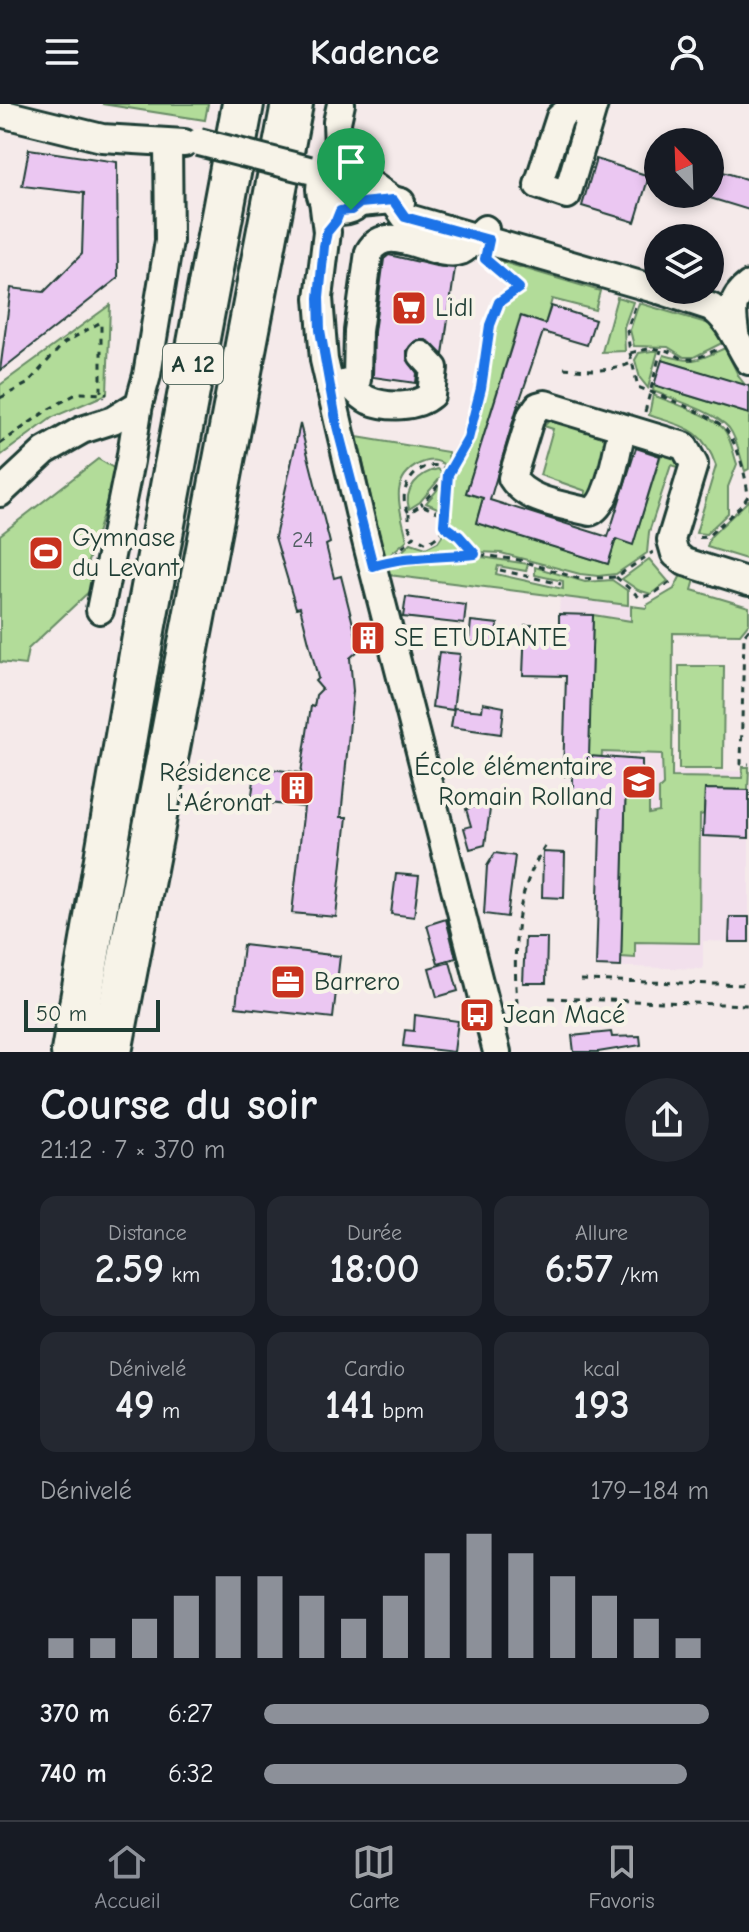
<!DOCTYPE html>
<html lang="fr">
<head>
<meta charset="utf-8">
<style>
  body { margin:0; font-family:"Comic Neue",sans-serif; background:#242831; color:#f1f3f6; height:100vh; display:flex; flex-direction:column; font-size:30px; white-space:nowrap }
  * { box-sizing:border-box; margin:0 }
  p { font-size:26px; color:#9ea1a6 }
  .icon { flex:none; width:44px; height:44px; fill:none; stroke:currentColor; stroke-width:2; stroke-linecap:round; stroke-linejoin:round }
  .map { position:relative; height:948px; overflow:hidden }
  .panel { display:flex; flex-direction:column; background:#171b24; flex:1 }
  .panel>* { flex:none }
  .needle { width:52px; rotate:337deg }
  .controls { position:absolute; left:644px; top:24px; display:grid; gap:16px }
  .controls a { display:grid; place-items:center; width:80px; height:80px; border-radius:50%; background:#171b24; box-shadow:0 4px 12px #0003; font-size:40px }
  .scale { position:absolute; left:24px; bottom:20px; width:136px; box-sizing:border-box; padding-left:8px; border:4px solid #1f3d34; border-top:0; font-size:22px; line-height:28px; white-space:nowrap; color:#1f3d34; -webkit-text-stroke:6px #f7f3e8; paint-order:stroke }
  .pin { position:absolute; display:grid; place-items:center; width:68px; height:68px; color:#fff; margin:-82px -34px; border-radius:50% 50% 50% 0; rotate:-45deg; box-shadow:0 0 8px #0007 }
  .pin .icon { rotate:45deg }
  .round { display:grid; place-items:center; flex:none; width:84px; height:84px; border-radius:42px; background:#242831 }
  .overview { display:flex; align-items:center; justify-content:space-between; height:136px; padding:0 40px }
  h1 { font-size:44px; font-weight:700; line-height:60px }
  .stats { display:grid; grid-template-columns:repeat(3,1fr); gap:12px; height:136px; padding:8px 40px }
  .stats div { display:grid; align-content:center; border-radius:16px; background:#242831; text-align:center }
  .stats b { font-size:40px; font-weight:700 }
  .stats small { font-size:22px; font-weight:400 }
  .stats p { font-size:22px }
  .chart { height:224px; padding:16px 40px }
  .chart p { display:flex; justify-content:space-between }
  .chart svg { width:100%; height:144px; margin-top:8px; stroke:#8c9099; stroke-width:6 }
  ul { padding:0 40px; list-style:none; font-size:26px }
  li { display:grid; grid-template-columns:128px 96px 1fr; align-items:center; height:60px }
  li i { height:20px; border-radius:10px; background:#8c9099 }
  header { display:flex; justify-content:space-between; align-items:center; height:104px; padding:0 40px; background:#171b24; font-size:36px; font-weight:700 }
  .dock { display:flex; justify-content:space-around; align-items:center; height:112px; border-top:2px solid #363941; background:#171b24; font-size:22px; color:#9ea1a6 }
  .dock a { display:grid; justify-items:center; gap:4px }
  .dock .current { color:#8c9099 }
  .map>svg:first-child { display:block }
  .built { fill:#f2e0ec }
  .green { fill:#b2dc99; stroke:#688c66; stroke-width:2 }
  .building { fill:#ebc7f2; stroke:#1f3d34; stroke-width:2 }
  .lines { fill:none; stroke-linecap:round; stroke-linejoin:round }
  .minor-casing { stroke:#1f3d34; stroke-width:32 }
  .highway-casing { stroke:#1f3d34; stroke-width:46 }
  .path { stroke:#1f3d34; stroke-width:3; stroke-dasharray:6 6; stroke-linecap:butt }
  .minor { stroke:#f7f3e8; stroke-width:26 }
  .highway { stroke:#f7f3e8; stroke-width:40 }
  .minor-bridge-casing { stroke:#1f3d34; stroke-width:32; stroke-linecap:butt }
  .minor-bridge { stroke:#f7f3e8; stroke-width:26 }
  .route-casing { stroke:#fff; stroke-width:16 }
  .route { stroke:#1a73e8; stroke-width:10 }
  .labels { text-anchor:middle; dominant-baseline:central; stroke-width:8; stroke-linejoin:round; paint-order:stroke }
  .number-label { font-size:22px; fill:#526064 }
  .shield { fill:#f7f3e8; stroke:#60746a; stroke-width:2 }
  .shield-label { font-size:24px; font-weight:bold; fill:#1f3d34 }
  .poi-label { font-size:26px; fill:#1f3d34; stroke:#f7f3e8; text-anchor:start }
</style>
</head>
<body>
<header><svg class="icon" aria-label="menu" viewBox="0 0 24 24"><path d="M4 6h16M4 12h16M4 18h16"/></svg>Kadence<svg class="icon" aria-label="person" viewBox="0 0 24 24"><circle cx="12" cy="8" r="4"/><path d="M4 21q1-7 8-7t8 7"/></svg></header>
<div class="map">
<svg width="749" height="948" viewBox="0 0 749 948">
  <rect width="100%" height="100%" fill="#f5eaea"/>
  <filter id="ink" filterUnits="userSpaceOnUse"><feTurbulence type="fractalNoise" baseFrequency=".0125" numOctaves="2"/><feDisplacementMap in="SourceGraphic" scale="16" xChannelSelector="R" yChannelSelector="G"/><feConvolveMatrix kernelMatrix="1 2 1 2 8 2 1 2 1" color-interpolation-filters="sRGB"/></filter>
  <g filter="url(#ink)">
    <path class="built" d="M560,492L664,506L663,668L749,667V838L703,837V865L596,862L601,692L573,690V672H563L567,529L558,528Z"/>
    <g class="green">
      <path d="M102,0H208L205,16Z"/>
      <path d="M489,154L600,187L595,206L552,195L545,220L520,213L466,389L483,394L476,418L608,460L616,435L633,440L662,348C672,350 678,353 680,364L671,361L649,428L647,449L616,470L598,472L580,470L501,449L479,448C470,440 453,429 449,417C447,410 450,376 453,368C459,357 467,349 471,337C485,297 482,254 495,215C500,200 513,196 521,183Z"/>
      <path d="M617,193L633,198L624,223L625,247L602,248Z"/>
      <path d="M639,199L713,221L717,223L722,239L694,253H684L668,243L634,242L630,226Z"/>
      <path d="M110,201L107,290L53,313L0,352V281Z"/>
      <path d="M725,244L739,273L746,282L662,256L664,251C695,260 697,257 725,244Z"/>
      <path d="M652,247H658L648,284L640,274L635,256L639,249Z"/>
      <path d="M654,281L749,310V365L745,367C740,353 738,336 729,324C715,308 673,295 653,287Z"/>
      <path d="M653,291C672,299 709,310 723,324C731,333 733,349 737,360L728,383V409L706,430L696,429L716,362C703,323 683,323 649,311Z"/>
      <path d="M556,315L605,332L607,335L593,390L584,396L586,387L540,371L553,325L544,322L549,317Z"/>
      <path d="M357,333L448,348L449,363C438,356 432,354 419,360C387,376 401,407 407,436L385,455Z"/>
      <path d="M98,355L117,366L85,467L95,482L28,545L25,561L0,558V431Z"/>
      <path d="M438,365L441,368V373L420,398L409,405C403,385 419,369 438,365Z"/>
      <path d="M443,379L445,380L442,406L426,399Z"/>
      <path d="M749,396V456L707,443L710,433Z"/>
      <path d="M450,428L468,449L396,453L411,439L426,444L438,438L444,429Z"/>
      <path d="M482,453L528,460L526,467L498,462L496,470L563,485V477L535,471V463L585,478L612,476L628,487V501L389,471L387,460Z"/>
      <path d="M649,455L668,477L651,490L638,486L622,475Z"/>
      <path d="M682,469L696,472L692,486L749,503V519L740,530L673,529L672,673L742,674L743,663H749L748,686L705,685L704,710L700,711L699,839L635,838V854L621,853L626,673H649V710L659,708V685L663,681L662,650L602,648L601,662H588L593,511L631,517V502L647,504V501L674,485Z"/>
      <path d="M679,562H724L723,665H679Z"/>
    </g>
    <g class="building">
      <path d="M29,45L117,58L118,174L0,267L11,184L44,188L82,150L84,89L22,82Z"/>
      <path d="M596,55L649,72L635,118L582,102Z"/>
      <path d="M710,64L749,76V106L710,94Z"/>
      <path d="M389,151L436,162L455,164L443,251L426,236H418L407,246V255L417,269L416,279L373,273L374,228L384,155Z"/>
      <path d="M551,202L595,216L587,241L543,228L516,307L490,396L608,433L636,344L660,352L633,441L616,435L608,460L476,419L483,394L466,389L521,212L545,220Z"/>
      <path d="M662,256L749,282V310L654,281Z"/>
      <path d="M300,320L330,439L326,441L334,474L341,472L356,532L373,528L374,533L350,554L353,587L341,713H347L336,813L292,809L304,703L251,697L256,663L301,669L311,602L314,603L316,591L322,585L315,577L318,574L300,503L296,504L275,433Z"/>
      <path d="M406,493L466,501L464,520L403,513Z"/>
      <path d="M559,510L593,511L589,652L642,656V674L626,673L621,863L596,862L601,691L573,690V672H563L566,572L523,571L525,521H559Z"/>
      <path d="M471,517L498,520L496,542L469,538Z"/>
      <path d="M439,548L460,550L453,606L432,603Z"/>
      <path d="M483,599L504,603L501,630L451,623L454,604L482,607Z"/>
      <path d="M705,685L749,686V734L703,732Z"/>
      <path d="M491,698L485,741L470,745L464,724L471,722L466,705Z"/>
      <path d="M543,748L565,749L564,794L542,793Z"/>
      <path d="M495,749L515,752L507,813L484,810L487,762Z"/>
      <path d="M396,770L419,772L414,813L391,810Z"/>
      <path d="M730,813H749V838H729Z"/>
      <path d="M446,815L456,854L438,859L427,821Z"/>
      <path d="M525,834H547L546,879H523Z"/>
      <path d="M243,841L340,852L333,914L236,903Z"/>
      <path d="M450,858L458,887L437,893L429,864Z"/>
      <path d="M415,911L458,917L454,948L403,942L405,926L414,927Z"/>
      <path d="M611,928L612,933L640,932L641,941L598,948H574L572,932Z"/>
    </g>
    <g class="lines">
      <defs>
        <g id="minor">
          <path d="M577,0L560,13L538,81L567,91L594,0"/>
          <path d="M0,9L102,34L184,39"/>
          <circle cx="342" cy="85" r="22"/>
          <path d="M332,65L338,43L337,18L341,0"/>
          <path d="M363,75L393,96L405,113L658,186"/>
          <path d="M323,96L327,128L319,194L324,256L363,425L497,948"/>
          <path d="M360,99L393,96L401,98"/>
          <path d="M659,186L711,203C731,217 736,237 749,257"/>
          <path d="M735,228C732,207 730,195 749,181"/>
          <path d="M349,279C354,284 361,293 368,296C387,304 416,304 431,291L434,264L422,251"/>
          <path d="M330,284L357,276L358,227L369,148C388,114 436,157 461,147C470,143 478,132 485,125"/>
          <path d="M622,325C617,345 610,400 590,408C564,401 527,398 512,374L531,312L538,302L545,300L684,342L694,360L671,436L675,450L685,458L749,478"/>
          <path d="M0,389L45,347L82,326L113,316L139,300L147,271L169,137L168,40"/>
          <path d="M100,506L130,357L139,300"/>
        </g>
        <g id="highway">
          <path d="M72,948L145,521L243,0"/>
          <path d="M111,948L292,0"/>
        </g>
      </defs>
      <use href="#minor" class="minor-casing"/>
      <use href="#highway" class="highway-casing"/>
      <g class="path">
        <path d="M635,203L627,225L630,249L652,244L669,247L683,255H695L718,245"/>
        <path d="M630,249L638,283C658,291 717,312 727,327C739,344 746,372 748,392L742,401L707,433L693,434"/>
        <path d="M564,264C587,266 610,269 631,259"/>
        <path d="M0,294L27,280L64,239L101,218V287L104,294"/>
        <path d="M645,308L661,246"/>
        <path d="M0,340L49,305L78,289L107,290"/>
        <path d="M409,409V422L414,432"/>
        <path d="M445,411L448,370L468,335L481,284L490,221L499,198L519,184L493,162"/>
        <path d="M444,421L459,432L475,450L519,456L580,475L616,473L653,448"/>
        <path d="M394,452L414,432L427,439C441,432 444,426 445,411L421,401L409,409C393,386 420,352 445,364L448,370L421,401"/>
        <path d="M395,456L475,450"/>
        <path d="M500,466L561,480"/>
        <path d="M616,473L639,493L652,491L672,477"/>
        <path d="M749,525L744,531L741,660H749"/>
        <path d="M581,876L749,881"/>
        <path d="M549,894L749,901"/>
        <path d="M517,899C513,845 514,786 547,740"/>
      </g>
      <use href="#minor" class="minor"/>
      <use href="#highway" class="highway"/>
      <defs>
        <path id="minor-bridge" d="M199,38L309,66"/>
      </defs>
      <use href="#minor-bridge" class="minor-bridge-casing"/>
      <use href="#minor-bridge" class="minor-bridge"/>
    </g>
  </g>
  <g class="lines" filter="url(#ink)">
    <defs>
      <path id="route" d="M393,96L405,113L489,136L485,155L519,184L499,198L490,221L481,284L468,335L448,370L444,421L459,432L475,450C444,453 400,452 373,462L337,322L320,226L319,194L324,142L327,128L336,117L340,107L351,106L360,99Z"/>
    </defs>
    <use href="#route" class="route-casing"/>
    <use href="#route" class="route"/>
  </g>
  <defs>
    <symbol id="supermarket-square" viewBox="-11 -11 22 22"><rect x="-9" y="-9" width="18" height="18" rx="4" fill="#c8321e" stroke="#f7f3e8"/><path d="M-6-5.5h2.5l.6 2H6L4.5 2H-2.5L-4.4-4H-6ZM-1.5 3.2a1.3 1.3 0 1 0 .1 0ZM3 3.2a1.3 1.3 0 1 0 .1 0Z" fill="#fff"/></symbol>
    <symbol id="stadium-square" viewBox="-11 -11 22 22"><rect x="-9" y="-9" width="18" height="18" rx="4" fill="#c8321e" stroke="#f7f3e8"/><path d="M0-5a6.5 5 0 1 0 0 10a6.5 5 0 1 0 0-10ZM-3.5-1.8h7v3.6h-7Z" fill="#fff"/></symbol>
    <symbol id="building-square" viewBox="-11 -11 22 22"><rect x="-9" y="-9" width="18" height="18" rx="4" fill="#c8321e" stroke="#f7f3e8"/><path d="M-4-6H4V6H1V3H-1V6H-4ZM-2.5-4.3h1.7v1.8h-1.7ZM.8-4.3h1.7v1.8H.8ZM-2.5-1h1.7V.8h-1.7ZM.8-1h1.7V.8H.8Z" fill="#fff"/></symbol>
    <symbol id="school-square" viewBox="-11 -11 22 22"><rect x="-9" y="-9" width="18" height="18" rx="4" fill="#c8321e" stroke="#f7f3e8"/><path d="M0-5L7-2L0 1L-7-2ZM-4 1L0 2.5L4 1V4Q0 6-4 4Z" fill="#fff"/></symbol>
    <symbol id="office-square" viewBox="-11 -11 22 22"><rect x="-9" y="-9" width="18" height="18" rx="4" fill="#c8321e" stroke="#f7f3e8"/><path d="M-6-3h4V-5.5h4V-3h4V5H-6ZM-1-4.5V-3h2v-1.5ZM-6 0V1H6V0Z" fill="#fff"/></symbol>
    <symbol id="bus-square" viewBox="-11 -11 22 22"><rect x="-9" y="-9" width="18" height="18" rx="4" fill="#c8321e" stroke="#f7f3e8"/><path d="M-5-6H5V4H4V6H2V4H-2V6H-4V4H-5ZM-3.5-4V0h7V-4ZM-3.5 1.2v1.5H-2V1.2ZM2 1.2v1.5H3.5V1.2Z" fill="#fff"/></symbol>
  </defs>
  <g fill-rule="evenodd">
    <use href="#supermarket-square" x="389" y="184" width="40" height="40"/>
    <use href="#stadium-square" x="26" y="429" width="40" height="40"/>
    <use href="#building-square" x="348" y="514" width="40" height="40"/>
    <use href="#school-square" x="619" y="658" width="40" height="40"/>
    <use href="#building-square" x="277" y="664" width="40" height="40"/>
    <use href="#office-square" x="268" y="858" width="40" height="40"/>
    <use href="#bus-square" x="457" y="891" width="40" height="40"/>
  </g>
  <g class="labels">
    <g class="number-label">
      <text x="303" y="436">24</text>
    </g>
    <rect class="shield" x="163" y="240" width="60" height="40" rx="6"/>
    <g class="shield-label">
      <text x="193" y="260">A 12</text>
    </g>
    <g class="poi-label">
      <text x="435" y="204">Lidl</text>
      <text x="72" y="434">Gymnase<tspan x="72" dy="30">du Levant</tspan></text>
      <text x="394" y="534">SE ETUDIANTE</text>
      <text x="613" y="663" text-anchor="end">École élémentaire<tspan x="613" dy="30">Romain Rolland</tspan></text>
      <text x="271" y="669" text-anchor="end">Résidence<tspan x="271" dy="30">L'Aéronat</tspan></text>
      <text x="314" y="878">Barrero</text>
      <text x="503" y="911">Jean Macé</text>
    </g>
  </g>
</svg>
<div class="controls">
<a><svg class="needle" viewBox="-14 -14 28 28"><path d="M0-13l5 13h-10z" fill="#e53935"/><path d="M0 13l5-13h-10z" fill="#9ea1a6"/></svg></a>
<a><svg class="icon" aria-label="layers" viewBox="0 0 24 24"><path d="M12 4l9 5-9 5-9-5zM3 14l9 5 9-5"/></svg></a>
</div>
<div class="scale">50 m</div>
<div class="pin" style="left:351px;top:106px;background:#1e9e55"><svg class="icon" aria-label="arrive" viewBox="0 0 24 24"><path d="M6 21V4h12l-3 4 3 4H6"/></svg></div>
</div>
<section class="panel">
<div class="overview"><div><h1>Course du soir</h1><p>21:12 · 7 × 370 m</p></div><a class="round"><svg class="icon" aria-label="share" viewBox="0 0 24 24"><path d="M12 15V3M7 8l5-5 5 5M5 13v7h14v-7"/></svg></a></div>
<div class="stats">
<div><p>Distance</p><b>2.59<small> km</small></b></div>
<div><p>Durée</p><b>18:00</b></div>
<div><p>Allure</p><b>6:57<small> /km</small></b></div>
</div>
<div class="stats">
<div><p>Dénivelé</p><b>49<small> m</small></b></div>
<div><p>Cardio</p><b>141<small> bpm</small></b></div>
<div><p>kcal</p><b>193</b></div>
</div>
<div class="chart"><p><span>Dénivelé</span>179–184 m</p>
<svg viewBox="0 0 160 44" preserveAspectRatio="none"><path d="M5 44V38M15 44V38M25 44V32M35 44V25M45 44V19M55 44V19M65 44V25M75 44V32M85 44V25M95 44V12M105 44V6M115 44V12M125 44V19M135 44V25M145 44V32M155 44V38"/></svg>
</div>
<ul>
<li><b>370 m</b>6:27<i style="width:100%"></i></li>
<li><b>740 m</b>6:32<i style="width:95%"></i></li>
</ul>
</section>
<nav class="dock">
<a class="current"><svg class="icon" aria-label="home" viewBox="0 0 24 24"><path d="M3 11l9-7 9 7M6 9v11h12V9"/></svg>Accueil</a>
<a><svg class="icon" aria-label="map" viewBox="0 0 24 24"><path d="M3 6l6-2 6 2 6-2v14l-6 2-6-2-6 2zM9 4v14M15 6v14"/></svg>Carte</a>
<a><svg class="icon" aria-label="saved" viewBox="0 0 24 24"><path d="M7 4h10v16l-5-4-5 4z"/></svg>Favoris</a>
</nav>
</body>
</html>
